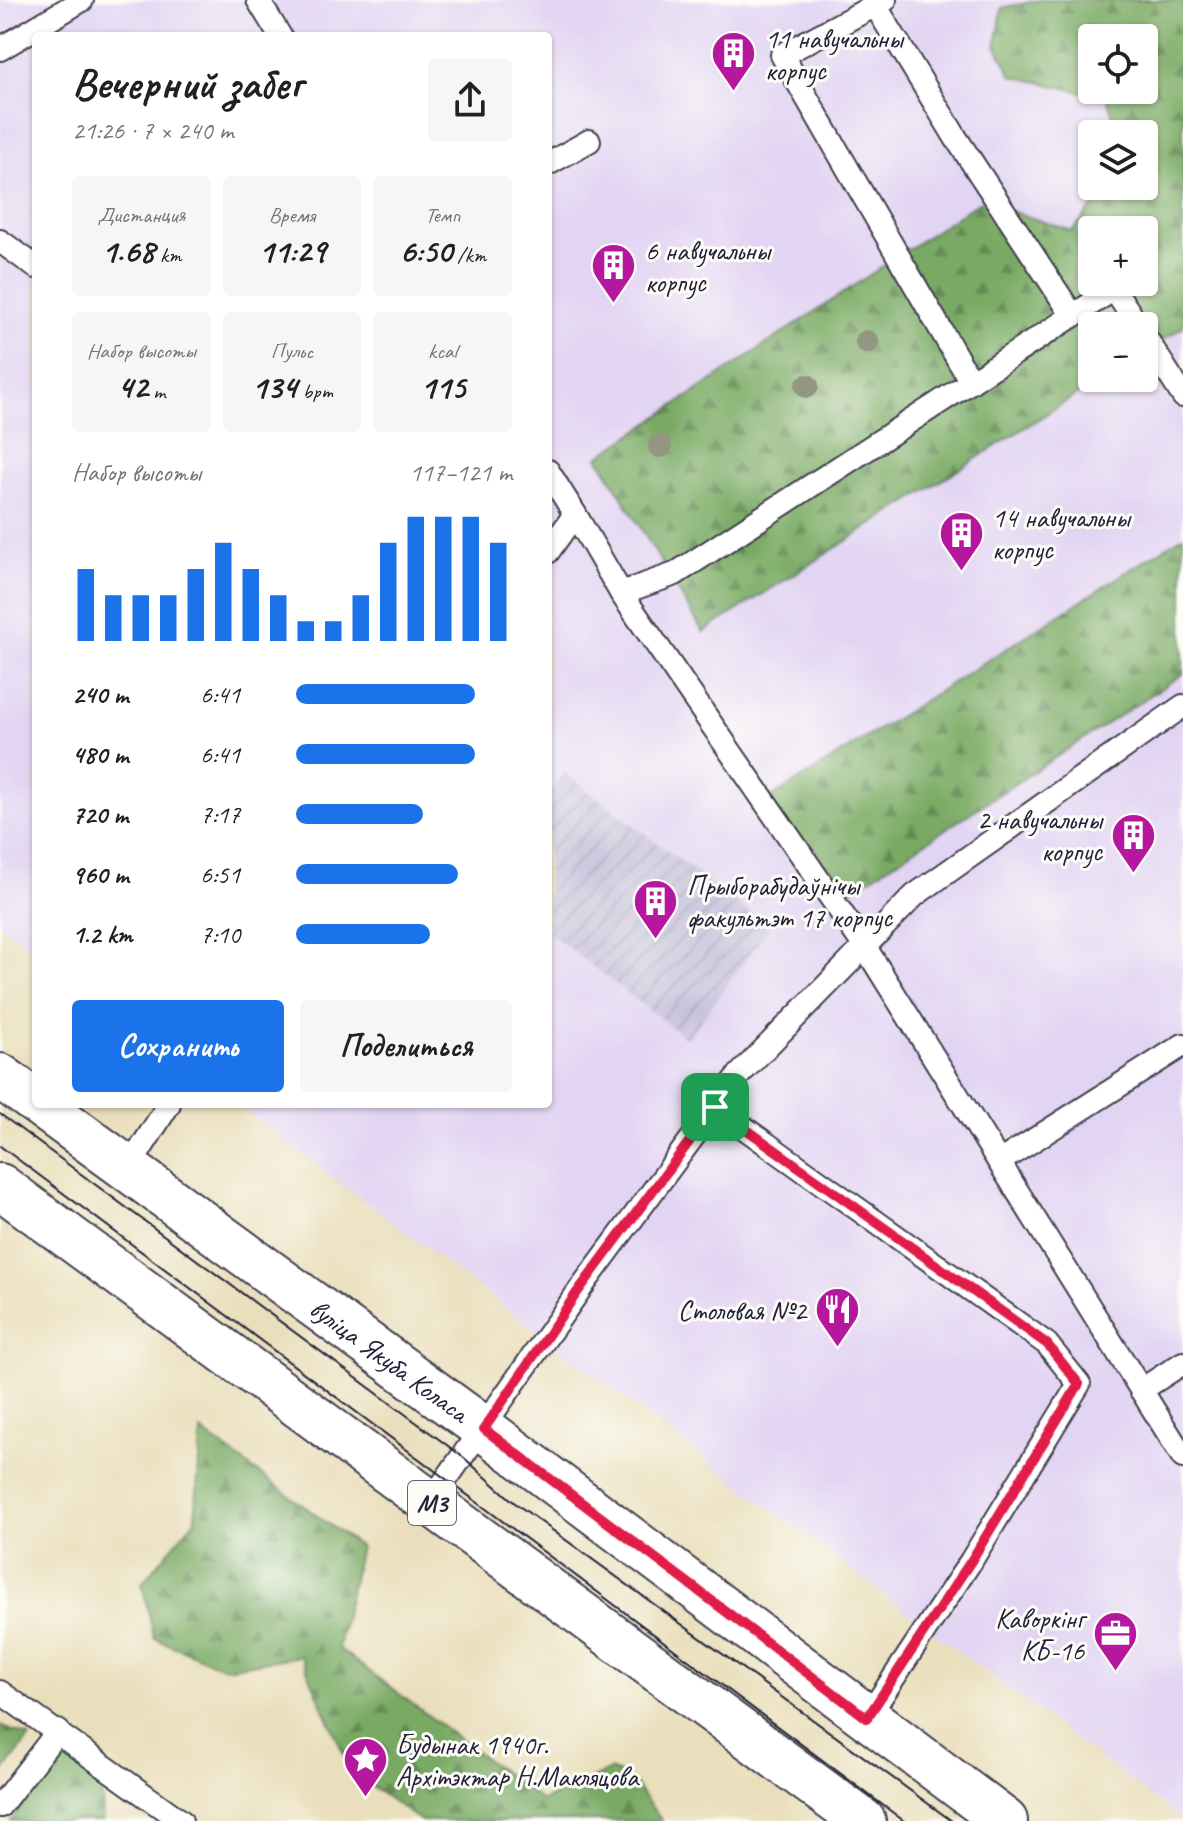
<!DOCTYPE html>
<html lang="ru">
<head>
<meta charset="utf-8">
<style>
  body { margin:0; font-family:Caveat,sans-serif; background:#f6f6f6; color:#202124; height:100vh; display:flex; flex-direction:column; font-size:30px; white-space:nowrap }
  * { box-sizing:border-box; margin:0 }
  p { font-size:26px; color:#757577 }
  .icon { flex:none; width:44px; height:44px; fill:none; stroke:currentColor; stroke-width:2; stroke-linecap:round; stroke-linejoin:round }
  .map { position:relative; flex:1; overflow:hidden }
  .details { position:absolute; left:32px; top:32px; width:520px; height:1076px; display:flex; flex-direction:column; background:#fff; border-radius:8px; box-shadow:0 2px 6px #0004 }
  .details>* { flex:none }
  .buttons { position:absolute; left:1078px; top:24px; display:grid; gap:16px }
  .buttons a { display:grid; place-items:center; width:80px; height:80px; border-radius:8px; background:#fff; box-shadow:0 2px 6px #0004; font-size:40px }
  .pin { position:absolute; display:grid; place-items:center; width:68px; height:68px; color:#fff; margin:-34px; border-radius:16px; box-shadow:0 4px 12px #0006 }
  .round { display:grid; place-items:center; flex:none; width:84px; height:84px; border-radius:8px; background:#f6f6f6 }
  .overview { display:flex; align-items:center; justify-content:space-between; height:136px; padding:0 40px }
  h1 { font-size:44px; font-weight:800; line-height:60px }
  .figures { display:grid; grid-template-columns:repeat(3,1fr); gap:12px; height:136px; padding:8px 40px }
  .figures div { display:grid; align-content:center; border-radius:8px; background:#f6f6f6; text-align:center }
  .figures b { font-size:34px; font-weight:800 }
  .figures small { font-size:22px; font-weight:400 }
  .figures p { font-size:22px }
  .chart { height:224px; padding:16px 40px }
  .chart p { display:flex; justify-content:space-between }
  .chart svg { width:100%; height:144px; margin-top:8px; stroke:#1a73e8; stroke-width:6 }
  .button { display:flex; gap:16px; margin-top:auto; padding:16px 40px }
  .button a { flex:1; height:92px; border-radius:8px; background:#1a73e8; color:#fff; font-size:32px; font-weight:800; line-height:92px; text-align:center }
  .button a+a { background:#f6f6f6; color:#202124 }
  ul { padding:0 40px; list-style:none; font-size:26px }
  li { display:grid; grid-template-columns:128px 96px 1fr; align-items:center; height:60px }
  li i { height:20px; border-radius:10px; background:#1a73e8 }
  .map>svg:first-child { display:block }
  .built { fill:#e2d4f3; fill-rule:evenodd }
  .industrial { fill:url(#industrial-furrows) }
  .forest { fill:url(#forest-firs); stroke:#4e6650; stroke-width:2; fill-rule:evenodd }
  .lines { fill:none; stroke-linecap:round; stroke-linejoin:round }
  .service-casing { stroke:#403e4e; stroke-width:26 }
  .primary-casing { stroke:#403e4e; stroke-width:48 }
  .service { stroke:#fff; stroke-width:22 }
  .primary { stroke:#fff; stroke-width:44 }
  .tram { stroke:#22223b; stroke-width:2 }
  .tree { fill:#939680 }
  .route-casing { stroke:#fff; stroke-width:16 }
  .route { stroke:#e11d48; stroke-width:10 }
  .labels { text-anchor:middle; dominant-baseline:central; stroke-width:6; stroke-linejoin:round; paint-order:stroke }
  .shield { fill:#fdfcf7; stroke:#646373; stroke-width:2 }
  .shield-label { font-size:26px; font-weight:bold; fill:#22223b }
  .poi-label { font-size:28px; fill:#22223b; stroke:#fdfcf7; text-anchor:start }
  .street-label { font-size:28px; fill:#22223b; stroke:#fdfcf7 }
</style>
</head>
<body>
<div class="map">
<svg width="1183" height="1821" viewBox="0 0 1183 1821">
  <defs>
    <pattern id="industrial-furrows" width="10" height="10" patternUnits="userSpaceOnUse" patternTransform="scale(2)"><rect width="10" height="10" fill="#c5c0da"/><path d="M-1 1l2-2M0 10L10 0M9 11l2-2" fill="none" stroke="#a9a5bc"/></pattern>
    <pattern id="forest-firs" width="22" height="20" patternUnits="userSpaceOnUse" patternTransform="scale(2)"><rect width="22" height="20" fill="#79aa64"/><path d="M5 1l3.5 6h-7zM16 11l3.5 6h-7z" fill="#638a54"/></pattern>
  </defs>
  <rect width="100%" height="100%" fill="#fdfcf7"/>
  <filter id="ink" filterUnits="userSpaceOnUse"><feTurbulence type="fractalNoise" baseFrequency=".0125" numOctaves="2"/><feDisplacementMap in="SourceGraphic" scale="16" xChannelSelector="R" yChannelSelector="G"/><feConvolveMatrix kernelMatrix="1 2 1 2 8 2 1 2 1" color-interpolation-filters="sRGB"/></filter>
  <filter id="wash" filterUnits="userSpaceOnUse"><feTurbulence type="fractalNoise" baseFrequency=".006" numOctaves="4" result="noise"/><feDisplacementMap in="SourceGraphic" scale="32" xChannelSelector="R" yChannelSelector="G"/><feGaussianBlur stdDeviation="1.8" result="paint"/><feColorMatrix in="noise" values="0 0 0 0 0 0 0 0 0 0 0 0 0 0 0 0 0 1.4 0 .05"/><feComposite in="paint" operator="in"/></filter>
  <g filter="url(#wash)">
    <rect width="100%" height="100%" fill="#eadfbc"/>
    <path class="built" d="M0,0H1183V1821L236,1104H548V36H36V952L0,924ZM1092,38H1144V90H1092ZM1092,134H1144V186H1092ZM1092,230H1144V282H1092ZM1092,326H1144V378H1092Z"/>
    <path class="industrial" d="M565,773L769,928L687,1039L548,932V796Z"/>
    <g class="forest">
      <path d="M1039,0H1183V327L1144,352V326H1092V378H1103L703,632L598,457L980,201L1072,231L1111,186H1144V134H1119L1107,98L1012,76L996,45L1002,8ZM1092,38H1144V90H1092ZM1092,230H1144V282H1092Z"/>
      <path d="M1183,536V674L837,900L768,800Z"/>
      <path d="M201,1431L360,1547L338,1648L542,1801L610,1770L631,1779L662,1821H421L352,1773L301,1656L225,1668L154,1638L142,1583L195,1520Z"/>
      <path d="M0,1726L30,1737L0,1776Z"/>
      <path d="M68,1743L101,1770L103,1821H11Z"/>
    </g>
  </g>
  <g filter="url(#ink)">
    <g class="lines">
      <defs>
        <g id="service">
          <path d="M258,0L280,36"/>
          <path d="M885,0L782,55L971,382"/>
          <path d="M875,5L956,138L1073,316"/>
          <path d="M0,49L82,0"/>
          <path d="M548,164L589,141"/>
          <path d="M0,241L36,267"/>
          <path d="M1138,326L1114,289L675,574L621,593L865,947L1183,1457"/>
          <path d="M1144,335L1183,396"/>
          <path d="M548,471L575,514"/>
          <path d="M548,552L575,514L621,593"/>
          <path d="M715,1107L1047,1344L1079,1384L971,1561L867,1718"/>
          <path d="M999,1162L1183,1045"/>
          <path d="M128,1169L169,1104"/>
          <path d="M1141,1390L1183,1363"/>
          <path d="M430,1502L586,1281L739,1075L915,895L1183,706"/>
          <path d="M0,1692L181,1821"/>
          <path d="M0,1806L58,1731"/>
        </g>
        <g id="primary">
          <path d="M0,1076L36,1102"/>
          <path id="s1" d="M39,1104L484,1429L1005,1821"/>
          <path d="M0,1186L863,1821"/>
        </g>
      </defs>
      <use href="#service" class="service-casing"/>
      <use href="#primary" class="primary-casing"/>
      <use href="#service" class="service"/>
      <use href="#primary" class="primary"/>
      <g class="tram">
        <path d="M0,1114L463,1457L515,1503L952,1821"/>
        <path d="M0,1146L904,1821"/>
      </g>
    </g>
    <g class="tree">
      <circle cx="867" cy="342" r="12"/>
      <circle cx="807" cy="386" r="12"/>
      <circle cx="660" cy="446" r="12"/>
    </g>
  </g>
  <g class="lines" filter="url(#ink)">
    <defs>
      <path id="route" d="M715,1107L1047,1344L1079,1384L971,1561L867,1718L484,1429L576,1294Z"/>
    </defs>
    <use href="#route" class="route-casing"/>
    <use href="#route" class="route"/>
  </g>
  <defs>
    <symbol id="building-pin" viewBox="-11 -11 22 30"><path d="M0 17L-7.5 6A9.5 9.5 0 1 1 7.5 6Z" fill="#b5179e" stroke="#fdfcf7"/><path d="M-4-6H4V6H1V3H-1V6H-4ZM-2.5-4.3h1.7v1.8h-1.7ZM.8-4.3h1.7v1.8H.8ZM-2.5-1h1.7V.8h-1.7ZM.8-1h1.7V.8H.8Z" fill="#fff"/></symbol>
    <symbol id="restaurant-pin" viewBox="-11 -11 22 30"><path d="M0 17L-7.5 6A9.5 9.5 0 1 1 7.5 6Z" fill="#b5179e" stroke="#fdfcf7"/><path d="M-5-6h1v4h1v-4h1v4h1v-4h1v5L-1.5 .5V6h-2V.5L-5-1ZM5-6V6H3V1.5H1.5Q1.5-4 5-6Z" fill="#fff"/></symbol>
    <symbol id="office-pin" viewBox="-11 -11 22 30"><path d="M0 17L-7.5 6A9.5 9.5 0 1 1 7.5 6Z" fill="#b5179e" stroke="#fdfcf7"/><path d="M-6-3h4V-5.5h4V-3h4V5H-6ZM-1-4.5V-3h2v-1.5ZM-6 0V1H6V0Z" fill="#fff"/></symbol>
    <symbol id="sight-pin" viewBox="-11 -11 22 30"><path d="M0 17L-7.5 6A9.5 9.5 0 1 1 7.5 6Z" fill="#b5179e" stroke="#fdfcf7"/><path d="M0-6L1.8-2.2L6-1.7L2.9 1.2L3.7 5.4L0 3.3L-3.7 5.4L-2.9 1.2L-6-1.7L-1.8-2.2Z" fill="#fff"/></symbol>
  </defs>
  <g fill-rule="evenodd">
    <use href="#building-pin" x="708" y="28" width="51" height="69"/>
    <use href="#building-pin" x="588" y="240" width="51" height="69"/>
    <use href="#building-pin" x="936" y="508" width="51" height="69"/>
    <use href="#building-pin" x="1108" y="810" width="51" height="69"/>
    <use href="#building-pin" x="630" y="876" width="51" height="69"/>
    <use href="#restaurant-pin" x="812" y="1284" width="51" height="69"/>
    <use href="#office-pin" x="1090" y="1608" width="51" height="69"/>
    <use href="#sight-pin" x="340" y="1734" width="51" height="69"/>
  </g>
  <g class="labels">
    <rect class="shield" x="408" y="1481" width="48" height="44" rx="6"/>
    <g class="shield-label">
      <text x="432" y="1503">М3</text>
    </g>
    <g class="poi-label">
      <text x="765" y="38">11 навучальны<tspan x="765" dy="32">корпус</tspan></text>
      <text x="645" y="250">6 навучальны<tspan x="645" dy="32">корпус</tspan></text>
      <text x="992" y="517">14 навучальны<tspan x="992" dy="32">корпус</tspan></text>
      <text x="1102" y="819" text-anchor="end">2 навучальны<tspan x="1102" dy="32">корпус</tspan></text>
      <text x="687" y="885">Прыборабудаўнічы<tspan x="687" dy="32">факультэт 17 корпус</tspan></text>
      <text x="806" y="1310" text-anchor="end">Столовая №2</text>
      <text x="1084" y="1618" text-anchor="end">Каворкінг<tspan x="1084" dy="32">КБ-16</tspan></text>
      <text x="396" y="1744">Будынак 1940г.<tspan x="396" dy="32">Архітэктар Н.Макляцова</tspan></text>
    </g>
    <g class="street-label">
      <text stroke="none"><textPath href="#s1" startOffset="434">вуліца Якуба Коласа</textPath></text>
    </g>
  </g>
</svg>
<div class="buttons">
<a><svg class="icon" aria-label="locate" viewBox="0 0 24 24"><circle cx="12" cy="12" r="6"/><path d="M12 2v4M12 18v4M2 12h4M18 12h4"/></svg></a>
<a><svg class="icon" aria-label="layers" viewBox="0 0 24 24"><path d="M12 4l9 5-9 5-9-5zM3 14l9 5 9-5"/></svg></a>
<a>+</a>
<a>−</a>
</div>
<div class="pin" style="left:715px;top:1107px;background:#1e9e55"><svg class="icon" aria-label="arrive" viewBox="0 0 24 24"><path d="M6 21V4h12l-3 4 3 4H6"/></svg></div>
<section class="details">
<div class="overview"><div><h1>Вечерний забег</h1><p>21:26 · 7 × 240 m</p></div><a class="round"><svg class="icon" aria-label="share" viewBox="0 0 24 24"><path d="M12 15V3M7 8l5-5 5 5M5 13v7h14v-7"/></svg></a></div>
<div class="figures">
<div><p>Дистанция</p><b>1.68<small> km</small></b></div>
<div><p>Время</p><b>11:29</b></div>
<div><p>Темп</p><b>6:50<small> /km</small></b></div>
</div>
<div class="figures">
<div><p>Набор высоты</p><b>42<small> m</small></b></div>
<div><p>Пульс</p><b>134<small> bpm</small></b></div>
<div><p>kcal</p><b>115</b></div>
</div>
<div class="chart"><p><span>Набор высоты</span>117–121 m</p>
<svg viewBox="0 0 160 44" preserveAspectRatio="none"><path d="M5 44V22M15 44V30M25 44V30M35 44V30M45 44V22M55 44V14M65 44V22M75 44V30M85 44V38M95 44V38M105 44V30M115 44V14M125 44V6M135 44V6M145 44V6M155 44V14"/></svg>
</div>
<ul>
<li><b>240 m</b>6:41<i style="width:83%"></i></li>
<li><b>480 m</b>6:41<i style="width:83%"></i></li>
<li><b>720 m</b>7:17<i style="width:59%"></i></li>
<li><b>960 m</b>6:51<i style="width:75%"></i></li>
<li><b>1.2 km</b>7:10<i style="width:62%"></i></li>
</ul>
<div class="button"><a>Сохранить</a><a>Поделиться</a></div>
</section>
</div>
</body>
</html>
